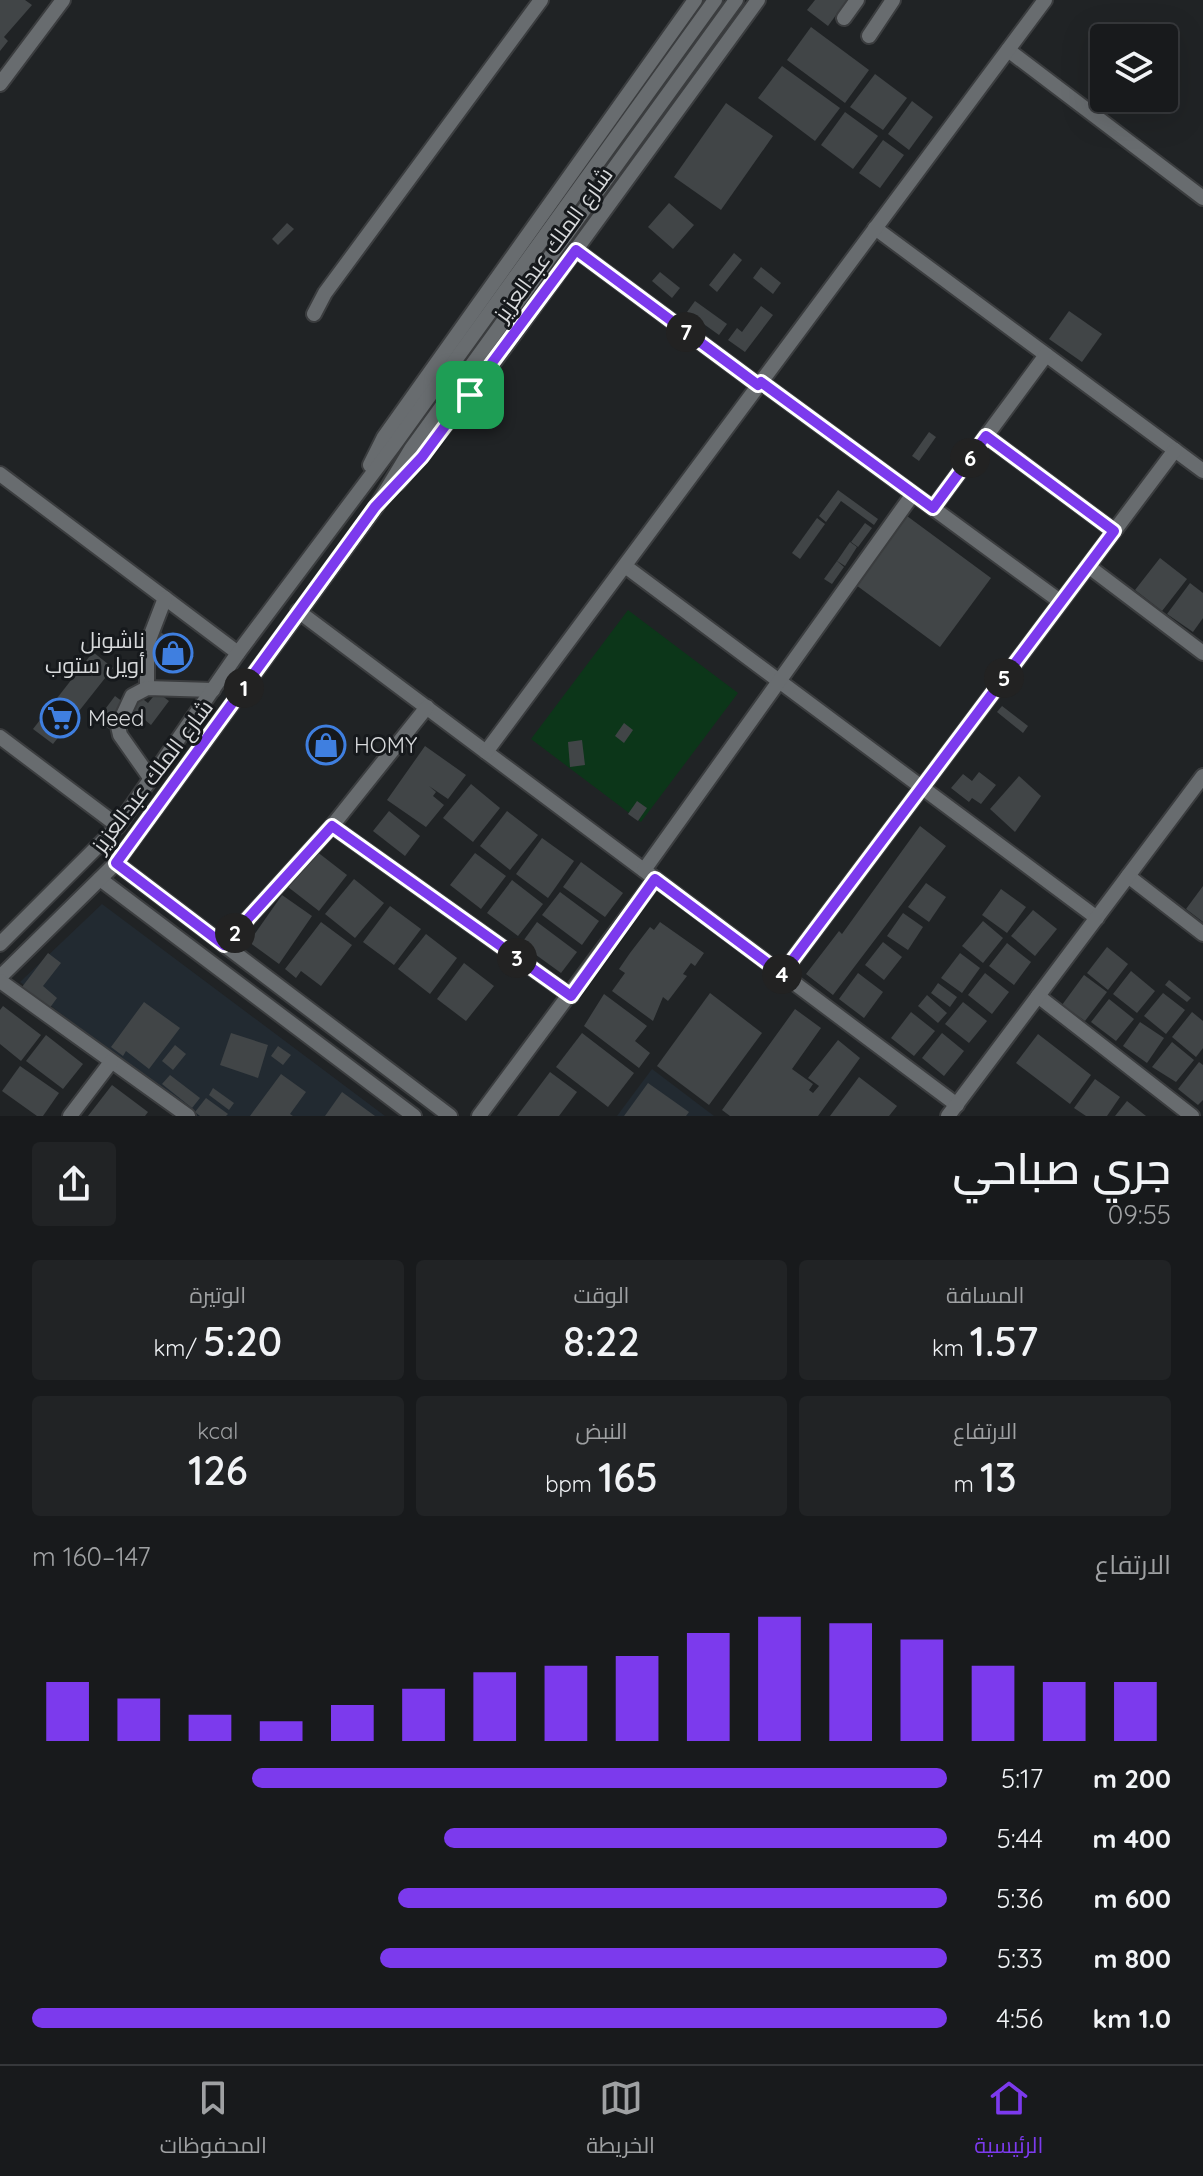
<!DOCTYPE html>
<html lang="ar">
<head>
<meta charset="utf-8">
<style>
  body { margin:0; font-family:Quicksand,Cairo,sans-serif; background:#212325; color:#f1f3f6; direction:rtl; height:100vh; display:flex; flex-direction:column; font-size:30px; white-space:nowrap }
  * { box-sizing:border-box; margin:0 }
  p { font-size:26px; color:#9fa1a3 }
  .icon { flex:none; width:44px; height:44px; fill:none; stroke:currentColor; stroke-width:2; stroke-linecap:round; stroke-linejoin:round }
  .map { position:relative; height:1116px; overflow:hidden; direction:ltr }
  .side { display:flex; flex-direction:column; background:#181a1c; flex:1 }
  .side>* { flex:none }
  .controls { position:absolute; left:1090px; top:24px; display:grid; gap:16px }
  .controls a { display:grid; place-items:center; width:88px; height:88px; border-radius:8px; background:#181a1c; box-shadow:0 8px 32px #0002,0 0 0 2px #36383b; font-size:40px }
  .pin { position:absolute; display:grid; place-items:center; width:68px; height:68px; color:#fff; margin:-34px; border-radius:16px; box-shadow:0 4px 12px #0006 }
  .km { position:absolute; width:40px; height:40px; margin:-20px; border-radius:50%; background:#222; color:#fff; font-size:22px; line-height:40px; text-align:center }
  .round { display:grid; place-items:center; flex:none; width:84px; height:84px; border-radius:8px; background:#212325 }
  .summary { display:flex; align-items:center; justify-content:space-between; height:136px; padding:0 32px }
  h1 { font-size:44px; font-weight:600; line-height:60px }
  .stats { display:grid; grid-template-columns:repeat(3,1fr); gap:12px; height:136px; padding:8px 32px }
  .stats div { display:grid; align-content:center; border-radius:8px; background:#212325; text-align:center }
  .stats b { font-size:40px; font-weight:600 }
  .stats small { font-size:22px; font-weight:400 }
  .stats p { font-size:22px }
  .chart { height:224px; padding:16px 32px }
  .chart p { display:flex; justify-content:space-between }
  .chart svg { width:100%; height:144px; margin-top:8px; stroke:#7c3aed; stroke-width:6 }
  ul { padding:0 32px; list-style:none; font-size:26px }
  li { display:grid; grid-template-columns:128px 96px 1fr; align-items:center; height:60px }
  li i { height:20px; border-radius:10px; background:#7c3aed }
  .dock { display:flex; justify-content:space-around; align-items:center; height:112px; border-top:2px solid #36383b; background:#181a1c; font-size:22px; color:#9fa1a3 }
  .dock a { display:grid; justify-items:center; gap:4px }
  .dock .current { color:#7c3aed }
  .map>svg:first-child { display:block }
  .built { fill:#222a31 }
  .green { fill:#0c3619 }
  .building { fill:#414547 }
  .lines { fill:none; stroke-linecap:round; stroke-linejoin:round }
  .minor-casing { stroke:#3b3d3f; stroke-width:18 }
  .minor { stroke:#686c6f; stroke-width:14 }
  .route-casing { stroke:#fff; stroke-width:16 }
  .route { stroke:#7c3aed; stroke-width:10 }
  .labels { text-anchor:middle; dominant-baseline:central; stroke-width:6; stroke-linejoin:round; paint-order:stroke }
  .street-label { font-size:22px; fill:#d8dadc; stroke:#16191c }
  .poi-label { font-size:22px; fill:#d8dadc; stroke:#16191c; text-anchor:start }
</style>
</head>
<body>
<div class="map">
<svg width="1203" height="1116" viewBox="0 0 1203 1116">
  <rect width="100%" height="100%" fill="#202325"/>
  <g class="built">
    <path d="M102,904L385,1116H193L20,982Z"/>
    <path d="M652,1069L714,1116H617Z"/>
  </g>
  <path class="green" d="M628,610L738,693L641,822L531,739Z"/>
  <g class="building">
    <path d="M0,0H25L32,5L4,37L8,41L0,51Z"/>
    <path d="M815,0H847L828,26L807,10Z"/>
    <path d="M811,27L869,70L845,103L787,60Z"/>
    <path d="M782,66L840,108L815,141L758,98Z"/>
    <path d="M875,74L907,98L883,130L850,107Z"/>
    <path d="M912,101L933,117L909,150L888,134Z"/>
    <path d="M726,103L773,136L721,210L674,177Z"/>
    <path d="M845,112L878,136L853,169L821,145Z"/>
    <path d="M883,140L904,155L880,188L859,173Z"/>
    <path d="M669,203L694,225L673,249L648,227Z"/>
    <path d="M287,223L294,229L278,245L272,239Z"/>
    <path d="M734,253L742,260L717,292L709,285Z"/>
    <path d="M761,267L781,283L773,294L753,278Z"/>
    <path d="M660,272L680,288L672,298L652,281Z"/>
    <path d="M695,301L727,324L719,335L687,312Z"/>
    <path d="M761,306L773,315L745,352L728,340L737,328L742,332Z"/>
    <path d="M1069,311L1102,334L1082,362L1049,339Z"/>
    <path d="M929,432L936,437L919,461L912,456Z"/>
    <path d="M838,490L878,519L874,525L841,501L826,522L819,516Z"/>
    <path d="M907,516L991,578L940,647L856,585Z"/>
    <path d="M817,518L825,524L800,559L792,553Z"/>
    <path d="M865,523L872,528L858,547L851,542Z"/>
    <path d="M850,542L857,547L845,566L837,561Z"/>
    <path d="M1160,558L1187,579L1162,611L1135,590Z"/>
    <path d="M837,561L844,567L832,584L824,579Z"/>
    <path d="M1190,583L1203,593V618L1193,632L1167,614Z"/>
    <path d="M159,631L194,656L183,671L148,646Z"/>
    <path d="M93,652L113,668L53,744L33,729Z"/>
    <path d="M157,692L169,701L151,725L139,715L130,727L118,718L109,729L97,720L115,696L127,705L136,694L148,703Z"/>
    <path d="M1002,706L1028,726L1023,733L997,712Z"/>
    <path d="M624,723L633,730L624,743L615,736Z"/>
    <path d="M582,740L585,765L570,767L568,742Z"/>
    <path d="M425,746L466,775L448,799L429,786L436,792L433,796L444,805L426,827L387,800Z"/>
    <path d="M979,772L996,785L981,804L972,798L969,802L951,788L963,774L972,781Z"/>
    <path d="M1019,776L1041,796L1015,832L990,809Z"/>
    <path d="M471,784L500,808L473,842L443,818Z"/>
    <path d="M637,801L647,808L638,821L628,814Z"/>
    <path d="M389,811L420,836L405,856L373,831Z"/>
    <path d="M507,811L538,835L510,870L480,846Z"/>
    <path d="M920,826L946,846L833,995L806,974L839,931L842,934Z"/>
    <path d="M542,838L574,861L548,898L516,874Z"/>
    <path d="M316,851L347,875L319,911L288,887Z"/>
    <path d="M475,853L506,876L481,909L450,885Z"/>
    <path d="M581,862L623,893L605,917L563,887Z"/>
    <path d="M354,879L384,903L355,938L325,914Z"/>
    <path d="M512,880L543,904L518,936L487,913Z"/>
    <path d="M926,883L946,897L929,922L908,907Z"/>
    <path d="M1203,886V922L1186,909Z"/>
    <path d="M1001,889L1026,907L1007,933L982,915Z"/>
    <path d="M560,892L599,921L582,945L542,915Z"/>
    <path d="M282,895L312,916L279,964L249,942Z"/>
    <path d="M390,906L421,929L394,965L363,942Z"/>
    <path d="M1033,910L1057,929L1035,956L1011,936Z"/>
    <path d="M903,913L923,927L908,950L887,936Z"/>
    <path d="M983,921L1003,938L983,963L962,946Z"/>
    <path d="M321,922L352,945L321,986L301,971L296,978L285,969Z"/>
    <path d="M537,922L577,952L561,973L521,944Z"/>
    <path d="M660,922L704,953L695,966L691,963L683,974L687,976L668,1001L663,997L653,1021L612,991L625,973L619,969L630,953L650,927L654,930Z"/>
    <path d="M426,934L457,958L430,994L398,969Z"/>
    <path d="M883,942L902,957L884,980L865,965Z"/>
    <path d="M1007,943L1031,962L1014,985L989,966Z"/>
    <path d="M1107,947L1128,964L1108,990L1087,973Z"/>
    <path d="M48,953L61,963L43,986L57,998L49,1009L22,987Z"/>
    <path d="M960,953L980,968L962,993L941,978Z"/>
    <path d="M464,963L494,986L466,1021L437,999Z"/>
    <path d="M1131,971L1155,991L1137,1013L1113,994Z"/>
    <path d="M858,973L883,992L864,1018L839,999Z"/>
    <path d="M985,973L1009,992L992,1014L968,995Z"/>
    <path d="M1084,975L1107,992L1085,1021L1062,1005Z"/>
    <path d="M1169,980L1191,998L1187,1002L1165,985Z"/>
    <path d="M938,983L957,997L950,1007L931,993Z"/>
    <path d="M710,993L762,1033L709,1105L657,1066Z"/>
    <path d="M1163,993L1185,1010L1166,1034L1144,1016Z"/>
    <path d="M604,994L647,1026L635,1041L650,1053L639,1068L584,1026Z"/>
    <path d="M927,995L947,1013L938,1023L918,1006Z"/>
    <path d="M1109,999L1134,1019L1116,1041L1091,1022Z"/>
    <path d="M144,1002L180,1028L149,1069L126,1051L123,1056L111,1047Z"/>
    <path d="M963,1002L987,1021L969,1043L945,1024Z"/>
    <path d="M3,1006L41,1035L21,1061L0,1044V1010Z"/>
    <path d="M795,1009L821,1028L792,1069L813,1084L809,1090L813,1093L819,1086L808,1078L838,1040L860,1058L818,1116H730L722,1110Z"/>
    <path d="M911,1012L935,1031L914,1056L891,1038Z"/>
    <path d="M1192,1012L1203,1021V1048L1196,1057L1172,1037Z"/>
    <path d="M1140,1022L1164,1038L1147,1063L1123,1046Z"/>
    <path d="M231,1033L268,1045L258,1078L220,1065Z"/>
    <path d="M582,1033L634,1073L608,1107L556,1067Z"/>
    <path d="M942,1033L964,1051L944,1076L922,1058Z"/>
    <path d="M1038,1034L1091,1075L1070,1104L1016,1063Z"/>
    <path d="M46,1035L83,1064L63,1089L26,1061Z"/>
    <path d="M1172,1042L1194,1060L1176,1082L1152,1067Z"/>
    <path d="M175,1045L186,1054L173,1070L162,1061Z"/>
    <path d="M278,1046L291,1055L283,1065L271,1056Z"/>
    <path d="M1199,1062L1203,1065V1100L1198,1105L1178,1089Z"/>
    <path d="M20,1066L59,1093L43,1116H37L2,1091Z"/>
    <path d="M550,1072L577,1092L559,1116H517Z"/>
    <path d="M281,1074L306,1092L290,1114L293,1116H250Z"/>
    <path d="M170,1075L200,1098L192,1108L162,1084Z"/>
    <path d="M859,1077L897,1106L889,1116H830Z"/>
    <path d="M1095,1079L1120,1097L1107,1116H1086L1074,1108Z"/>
    <path d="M648,1083L689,1112L686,1116H624Z"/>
    <path d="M112,1085L148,1112L145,1116H88Z"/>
    <path d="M213,1088L234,1103L229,1110L209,1095Z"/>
    <path d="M342,1092L375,1116H325Z"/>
    <path d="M206,1098L228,1114L226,1116H200L195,1112Z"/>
    <path d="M1127,1101L1146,1116H1115Z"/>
  </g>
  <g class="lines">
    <defs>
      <g id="minor">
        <path d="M844,18L857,0"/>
        <path d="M869,36L893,0"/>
        <path d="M1008,50L1203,198"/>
        <path d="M0,84L63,0"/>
        <path d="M875,228L1203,471"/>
        <path d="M576,250L758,385"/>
        <path d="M314,314L325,293L541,0"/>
        <path d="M761,382L1061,602"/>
        <path d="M986,436L1114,531"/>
        <path d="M370,465L384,437L695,0"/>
        <path d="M0,474L238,653"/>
        <path d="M398,483L470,395L758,0"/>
        <path d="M933,508L1046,355"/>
        <path d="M625,566L1097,918"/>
        <path d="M1088,566L1203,653"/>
        <path d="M298,611L957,1105"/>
        <path d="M147,688V645L165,598"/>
        <path d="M0,737L118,826"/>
        <path d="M486,752L1045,0"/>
        <path d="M151,779L120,735L118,726L132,696L147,688L213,690"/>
        <path d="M332,826L571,996"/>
        <path d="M116,863L450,1116"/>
        <path d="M644,870L913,494"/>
        <path d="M1128,876L1203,934"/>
        <path d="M100,879L414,1116"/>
        <path d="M0,944L118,826L238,653L394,445L715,0"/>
        <path d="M224,945L332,826L427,707"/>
        <path d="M782,974L1175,450"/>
        <path d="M0,977L116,863L376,507L411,449L736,0"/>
        <path d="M0,981L188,1116"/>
        <path d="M1038,996L1192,1116"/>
        <path d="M70,1116L111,1062"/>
        <path d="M479,1116L655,879"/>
        <path d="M948,1116L1203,776"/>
      </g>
    </defs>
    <use href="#minor" class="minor-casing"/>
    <use href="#minor" class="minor"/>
  </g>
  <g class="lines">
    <defs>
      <path id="route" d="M576,250L758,385L761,382L933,508L986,436L1114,531L782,974L655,879L571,996L332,826L224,945L116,863L375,507L422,457Z"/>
    </defs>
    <use href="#route" class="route-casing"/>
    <use href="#route" class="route"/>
  </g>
  <defs>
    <symbol id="shop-ring" viewBox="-11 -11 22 22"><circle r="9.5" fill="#16191c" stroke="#3f7fe0" stroke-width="1.5"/><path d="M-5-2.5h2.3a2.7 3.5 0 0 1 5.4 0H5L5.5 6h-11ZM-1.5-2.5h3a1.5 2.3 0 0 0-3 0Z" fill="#3f7fe0"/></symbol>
    <symbol id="supermarket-ring" viewBox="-11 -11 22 22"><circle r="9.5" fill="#16191c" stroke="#3f7fe0" stroke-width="1.5"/><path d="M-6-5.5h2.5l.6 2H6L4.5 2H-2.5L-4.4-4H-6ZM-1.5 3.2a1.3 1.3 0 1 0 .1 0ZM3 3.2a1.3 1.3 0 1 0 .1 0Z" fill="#3f7fe0"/></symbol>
  </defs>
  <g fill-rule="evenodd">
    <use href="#shop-ring" x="151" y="631" width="44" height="44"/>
    <use href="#supermarket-ring" x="38" y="696" width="44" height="44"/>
    <use href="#shop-ring" x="304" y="723" width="44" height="44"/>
  </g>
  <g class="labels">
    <g class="street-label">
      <text transform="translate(553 244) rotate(-54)">شارع الملك عبدالعزيز</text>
      <text transform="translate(152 776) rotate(-53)">شارع الملك عبدالعزيز</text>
    </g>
    <g class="poi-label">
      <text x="145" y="640" text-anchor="end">ناشونل<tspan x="145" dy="25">أويل ستوب</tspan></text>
      <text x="88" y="718">Meed</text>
      <text x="354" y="745">HOMY</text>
    </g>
  </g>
</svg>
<div class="controls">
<a><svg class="icon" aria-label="layers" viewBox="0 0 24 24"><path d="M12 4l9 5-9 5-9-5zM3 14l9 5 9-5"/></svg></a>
</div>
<div class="pin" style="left:470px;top:395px;background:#1e9e55"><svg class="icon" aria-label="arrive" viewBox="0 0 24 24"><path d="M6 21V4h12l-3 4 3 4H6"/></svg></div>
<b class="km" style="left:244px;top:688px">1</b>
<b class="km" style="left:235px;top:933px">2</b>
<b class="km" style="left:517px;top:958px">3</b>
<b class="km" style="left:782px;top:974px">4</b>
<b class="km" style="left:1004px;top:678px">5</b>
<b class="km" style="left:970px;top:458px">6</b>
<b class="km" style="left:686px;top:332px">7</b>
</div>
<section class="side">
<div class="summary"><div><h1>جري صباحي</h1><p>09:55</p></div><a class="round"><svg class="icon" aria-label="share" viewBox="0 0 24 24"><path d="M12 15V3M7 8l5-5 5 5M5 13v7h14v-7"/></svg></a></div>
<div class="stats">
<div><p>المسافة</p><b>1.57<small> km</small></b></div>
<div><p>الوقت</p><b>8:22</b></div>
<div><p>الوتيرة</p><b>5:20<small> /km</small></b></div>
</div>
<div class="stats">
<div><p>الارتفاع</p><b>13<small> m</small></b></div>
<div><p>النبض</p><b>165<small> bpm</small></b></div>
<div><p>kcal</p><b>126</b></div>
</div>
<div class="chart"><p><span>الارتفاع</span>147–160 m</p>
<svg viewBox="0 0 160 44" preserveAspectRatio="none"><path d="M5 44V26M15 44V31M25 44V36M35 44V38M45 44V33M55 44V28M65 44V23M75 44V21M85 44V18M95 44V11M105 44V6M115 44V8M125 44V13M135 44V21M145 44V26M155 44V26"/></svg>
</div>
<ul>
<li><b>200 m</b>5:17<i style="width:76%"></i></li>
<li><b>400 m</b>5:44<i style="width:55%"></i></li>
<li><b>600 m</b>5:36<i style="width:60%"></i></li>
<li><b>800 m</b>5:33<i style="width:62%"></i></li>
<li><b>1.0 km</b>4:56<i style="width:100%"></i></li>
</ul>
</section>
<nav class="dock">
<a class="current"><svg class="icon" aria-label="home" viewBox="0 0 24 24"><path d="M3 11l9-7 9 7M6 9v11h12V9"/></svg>الرئيسية</a>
<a><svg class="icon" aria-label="map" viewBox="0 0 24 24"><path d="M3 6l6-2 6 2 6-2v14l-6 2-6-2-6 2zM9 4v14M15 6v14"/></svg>الخريطة</a>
<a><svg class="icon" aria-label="saved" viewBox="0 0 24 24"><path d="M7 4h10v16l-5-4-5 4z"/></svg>المحفوظات</a>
</nav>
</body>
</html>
